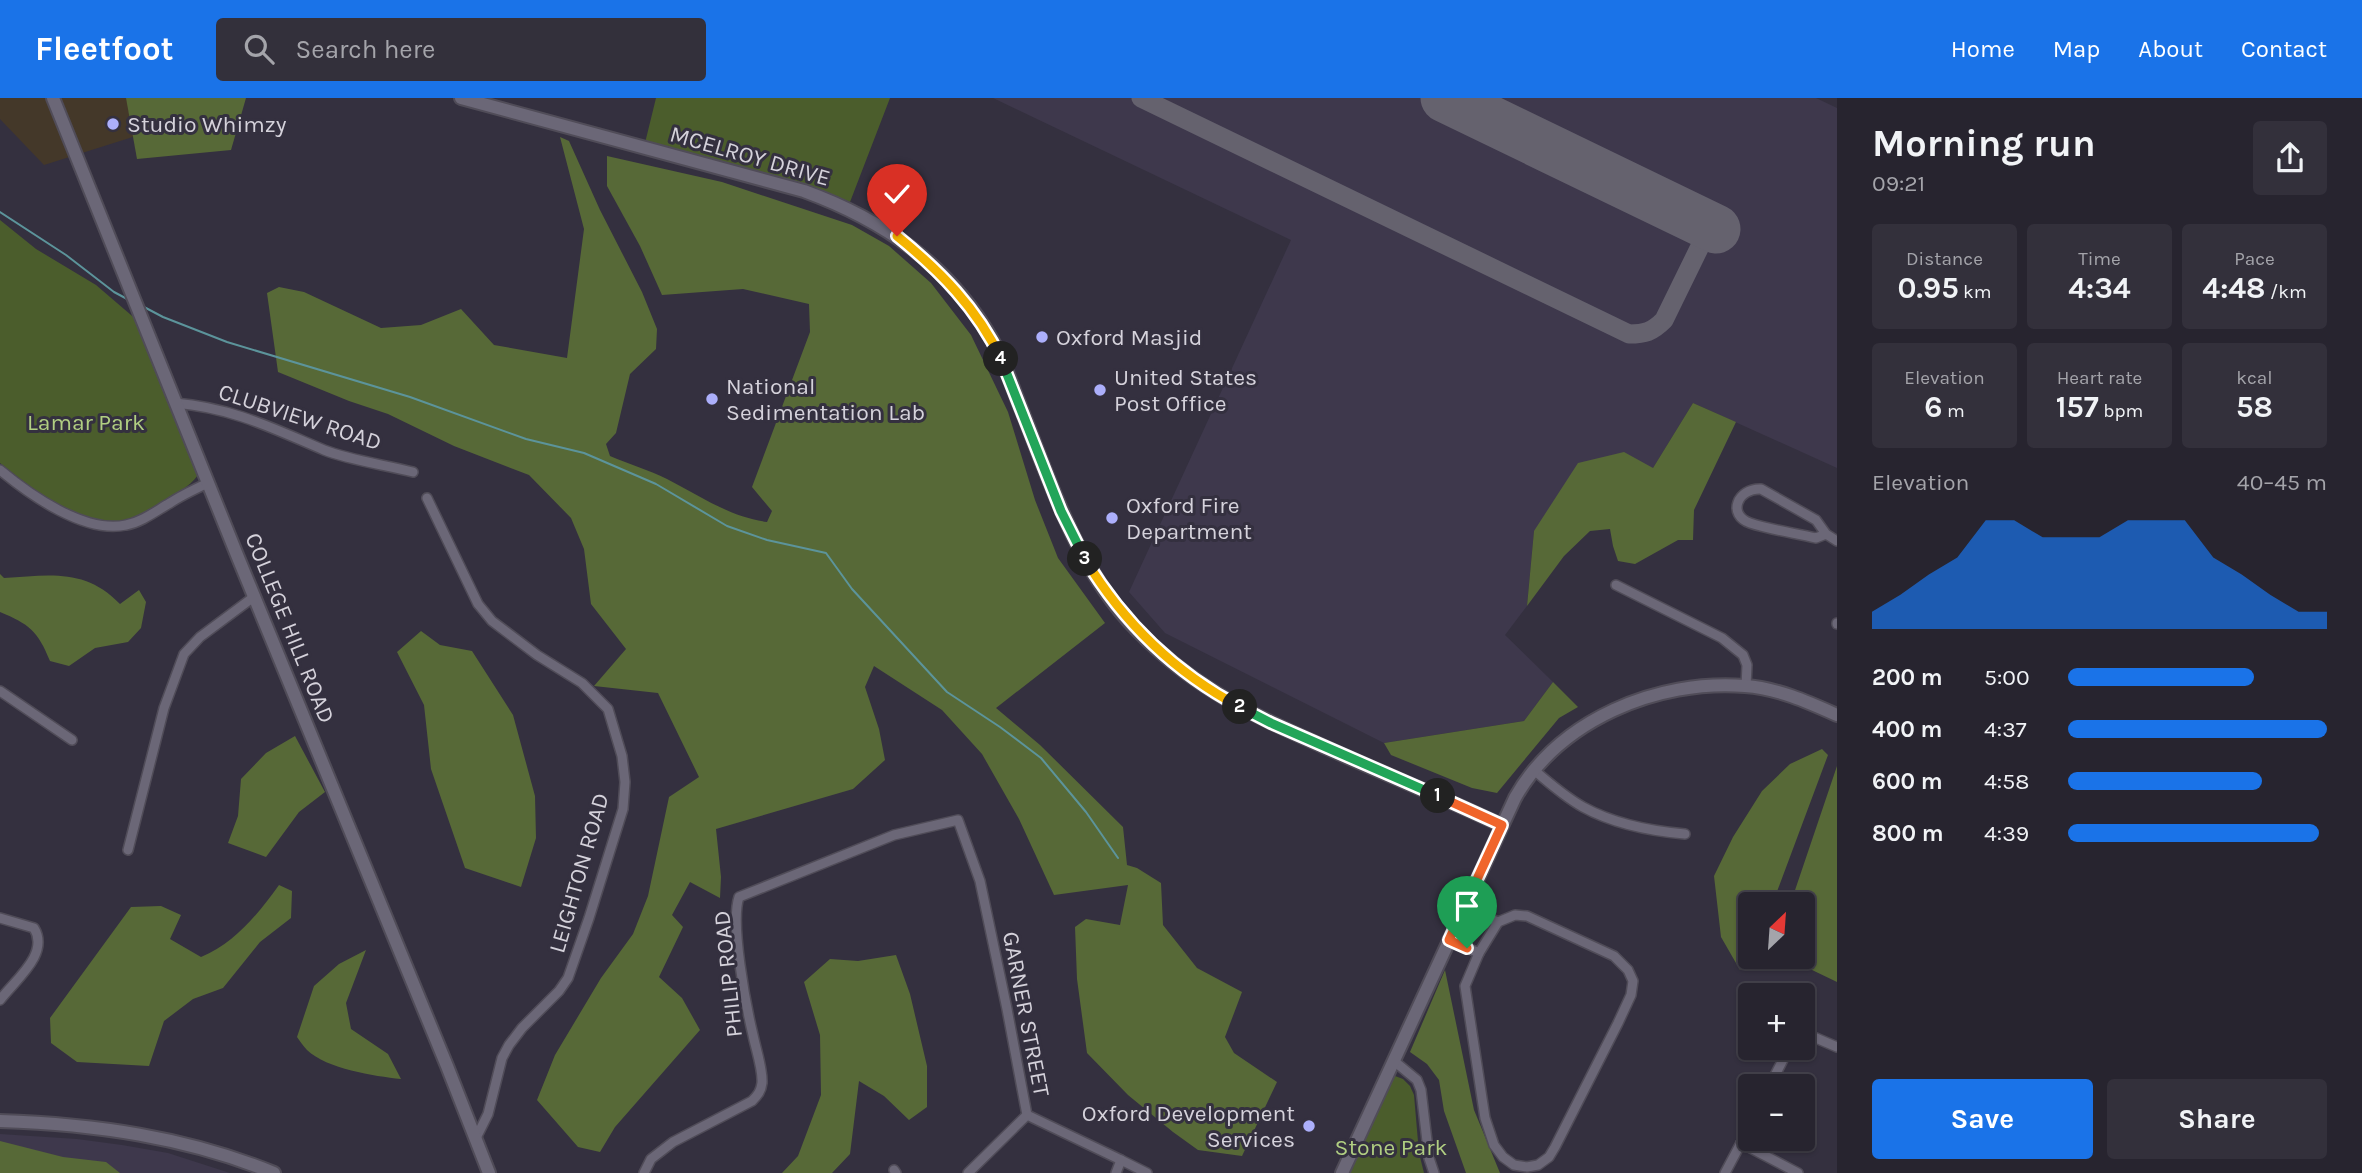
<!DOCTYPE html>
<html lang="en">
<head>
<meta charset="utf-8">
<style>
  body { margin:0; font-family:Karla,sans-serif; background:#33303b; color:#f1f3f6; height:100vh; display:flex; flex-direction:column; font-size:26px; white-space:nowrap }
  * { box-sizing:border-box; margin:0 }
  p { font-size:23px; color:#a4a4aa }
  .icon { flex:none; width:38px; height:38px; fill:none; stroke:currentColor; stroke-width:2; stroke-linecap:round; stroke-linejoin:round }
  .map { position:relative; flex:1; overflow:hidden }
  .drawer { display:flex; flex-direction:column; background:#27242f; width:525px }
  .drawer>* { flex:none }
  .needle { width:46px; rotate:25deg }
  .buttons { position:absolute; left:1738px; top:794px; display:grid; gap:14px }
  .buttons a { display:grid; place-items:center; width:77px; height:77px; border-radius:7px; background:#27242f; box-shadow:0 2px 5px #0004,0 0 0 2px #43414b; font-size:35px }
  .pin { position:absolute; display:grid; place-items:center; width:60px; height:60px; color:#fff; margin:-72px -30px; border-radius:50% 50% 50% 0; rotate:-45deg; box-shadow:0 0 7px #0007 }
  .pin .icon { rotate:45deg }
  .km { position:absolute; width:35px; height:35px; margin:-18px; border-radius:50%; background:#222; color:#fff; font-size:19px; line-height:35px; text-align:center }
  .round { display:grid; place-items:center; flex:none; width:74px; height:74px; border-radius:7px; background:#33303b }
  .head { display:flex; align-items:center; justify-content:space-between; height:119px; padding:0 35px }
  h1 { font-size:38px; font-weight:700; line-height:52px }
  .stats { display:grid; grid-template-columns:repeat(3,1fr); gap:10px; height:119px; padding:7px 35px }
  .stats div { display:grid; align-content:center; border-radius:7px; background:#33303b; text-align:center }
  .stats b { font-size:30px; font-weight:700 }
  .stats small { font-size:19px; font-weight:400 }
  .stats p { font-size:19px }
  .chart { height:196px; padding:14px 35px }
  .chart p { display:flex; justify-content:space-between }
  .chart svg { width:100%; height:126px; margin-top:7px; fill:#1a73e8; opacity:.7 }
  .primary-button { display:flex; gap:14px; margin-top:auto; padding:14px 35px }
  .primary-button a { flex:1; height:80px; border-radius:7px; background:#1a73e8; color:#fff; font-size:28px; font-weight:700; line-height:80px; text-align:center }
  .primary-button a+a { background:#33303b; color:#f1f3f6 }
  ul { padding:0 35px; list-style:none; font-size:23px }
  li { display:grid; grid-template-columns:112px 84px 1fr; align-items:center; height:52px }
  li i { height:18px; border-radius:9px; background:#1a73e8 }
  header { display:flex; align-items:center; gap:42px; box-sizing:border-box; height:98px; padding:0 35px; background:#1a73e8; color:#fff }
  header strong { font-size:33px }
  nav { display:flex; gap:38px; margin-inline-start:auto; font-size:24px }
  .search { width:490px; height:63px; background:#33303b; display:flex; align-items:center; gap:18px; box-sizing:border-box; padding:0 24px; border-radius:7px; color:#a4a4aa; font-size:26px }
  main { display:flex; flex:1; min-height:0 }
  .map>svg:first-child { display:block }
  .commercial { fill:#443829 }
  .built { fill:#3e384c }
  .green { fill:#4b5d2c }
  .forest { fill:#576937 }
  .lines { fill:none; stroke-linecap:round; stroke-linejoin:round }
  .stream { stroke:#5c949b; stroke-width:2 }
  .taxiway { stroke:#65626e; stroke-width:19 }
  .runway { stroke:#65626e; stroke-width:49 }
  .street-casing { stroke:#504c58; stroke-width:12 }
  .secondary-casing { stroke:#504c58; stroke-width:16 }
  .street { stroke:#6b6777; stroke-width:9 }
  .secondary { stroke:#6b6777; stroke-width:12 }
  .split-1-casing { stroke:#fff; stroke-width:14 }
  .split-2-casing { stroke:#fff; stroke-width:14 }
  .split-3-casing { stroke:#fff; stroke-width:14 }
  .split-4-casing { stroke:#fff; stroke-width:14 }
  .split-5-casing { stroke:#fff; stroke-width:14 }
  .split-1 { stroke:#f0652b; stroke-width:9 }
  .split-2 { stroke:#22a559; stroke-width:9 }
  .split-3 { stroke:#f5b400; stroke-width:9 }
  .split-4 { stroke:#22a559; stroke-width:9 }
  .split-5 { stroke:#f5b400; stroke-width:9 }
  .poi-dot { fill:#acaffb; stroke:#34303f; stroke-width:2.5 }
  .labels { text-anchor:middle; dominant-baseline:central; stroke-width:6; stroke-linejoin:round; paint-order:stroke }
  .poi-label { font-size:23px; fill:#d5d2db; stroke:#34303f; text-anchor:start }
  .street-label { font-size:23px; fill:#d5d2db; stroke:#34303f }
  .park-label { font-size:23px; fill:#b1cf82; stroke:#34303f }
</style>
</head>
<body>
<header>
<strong>Fleetfoot</strong>
<div class="search"><svg class="icon" aria-label="search" viewBox="0 0 24 24"><circle cx="10" cy="10" r="6"/><path d="M15 15l6 6"/></svg>Search here</div>
<nav><a>Home</a><a>Map</a><a>About</a><a>Contact</a></nav>
</header>
<main>
<div class="map">
<svg width="1837" height="1075" viewBox="0 0 1837 1075">
  <rect width="100%" height="100%" fill="#34303f"/>
  <path class="commercial" d="M0,0H130L136,38L44,67L0,21Z"/>
  <g class="built">
    <path d="M993,0H1816L1837,10V370L1693,305L1653,370L1534,433L1527,508L1505,537L1553,584L1524,623L1384,645L1165,535L1129,494L1291,142Z"/>
    <path d="M0,1036L77,1041L122,1047L168,1055L230,1075H0Z"/>
  </g>
  <g class="green">
    <path d="M656,0H890L850,104L821,92L645,45Z"/>
    <path d="M0,122L36,151L96,187L138,223L198,377C189,390 173,397 159,406C149,413 138,420 125,423C84,433 30,389 0,365Z"/>
    <path d="M1395,978L1403,981L1410,988L1414,997L1419,1055L1424,1075H1347Z"/>
  </g>
  <g class="forest">
    <path d="M126,0H246L231,52L137,61Z"/>
    <path d="M560,39L569,43L600,112L642,194L657,231L656,251L630,276L616,335L606,346L610,358C629,366 649,372 667,381C700,398 730,419 767,424L772,413L752,389L810,234L809,206L743,191L662,197L640,148L607,88V58L722,84L852,127L889,148L931,185L971,237L1008,314L1035,402L1058,460L1105,525L996,610L1040,647L1123,729L1127,767L1137,770L1161,785L1163,827L1197,870L1242,894L1225,939L1234,955L1277,984L1242,1058L1198,1052L1173,1034L1128,997L1087,955L1077,881L1075,829L1086,821L1120,827L1128,787L1054,797L1019,721L982,656L942,612L874,568L865,589L879,631L885,662L853,691L716,731L721,779L720,800L690,784L672,817L683,829L659,879L682,900L700,932L615,1029L600,1054L578,1049L537,1002L555,957L601,880L633,836L648,798L669,699L699,679L658,595L594,588L626,551L591,506L584,451L571,420L529,377L454,348L388,316L349,303L278,274L267,195L279,189L304,194L381,230L421,227L461,211L494,247L567,260L584,131Z"/>
    <path d="M1693,305L1736,324L1694,412L1693,442H1678L1635,466L1618,463L1613,448L1610,431L1590,433L1564,458L1527,508L1534,433L1578,365L1624,354L1653,370Z"/>
    <path d="M0,476L4,480C49,477 86,470 120,506L139,492L146,504L141,530L128,544L95,550L69,568L50,563C38,533 29,526 0,514Z"/>
    <path d="M421,533L440,547L472,553L513,617L535,698L536,740L521,789L465,770L431,671L424,607L397,554Z"/>
    <path d="M1553,584L1578,609L1559,620L1497,695L1472,690L1391,657L1384,645L1524,623Z"/>
    <path d="M295,638L325,694L299,714L266,759L228,745L238,718L241,681L266,655Z"/>
    <path d="M1822,651L1828,657L1772,807H1750V853L1740,872L1721,839L1714,778L1733,739L1762,693L1790,666Z"/>
    <path d="M1837,668V884L1785,859H1802V807H1790Z"/>
    <path d="M279,787L292,793L291,820L260,844L223,890L193,901L164,923L149,968L77,964L51,945L50,920L131,809L161,808L181,817L170,841L201,859C235,845 258,816 279,787Z"/>
    <path d="M366,852L346,905L351,931L388,956L401,981C374,978 327,971 307,952C303,948 300,943 297,939L314,888L339,866Z"/>
    <path d="M896,857L910,896L927,968V1009L909,1022L884,998L859,983L850,1056L832,1075H782L798,1058L821,997L820,937L804,884L830,861L858,863Z"/>
    <path d="M1445,872L1474,1012L1500,1075H1466L1444,1013L1439,982L1427,966L1410,954Z"/>
    <path d="M0,1043L63,1059L106,1064L120,1075H0Z"/>
  </g>
  <g class="lines">
    <g class="stream">
      <path d="M0,114L66,157L114,194L129,202"/>
      <path d="M144,209L163,219L227,244L410,299L526,341L584,355L656,386L727,428L767,442L826,455L852,491L947,594L1000,629L1041,660L1086,714L1118,760"/>
    </g>
    <path class="taxiway" d="M1141,0L1629,236C1645,236 1652,234 1664,222L1710,128"/>
    <path class="runway" d="M1445,0L1716,131"/>
    <defs>
      <g id="street">
        <path d="M175,305C233,310 272,330 324,352C349,362 386,367 413,374"/>
        <path d="M0,372C30,397 85,436 126,427C142,424 156,413 170,405C182,397 195,391 208,385"/>
        <path d="M427,400L478,506L492,523L537,557L582,585L608,611L622,658L625,684L623,711L589,820L568,880L559,893L522,930L509,947L502,960L488,1016L476,1040"/>
        <path d="M1826,436L1816,440C1795,435 1771,432 1750,425C1727,417 1737,390 1761,391L1816,422L1826,436L1837,443"/>
        <path d="M1616,487L1722,540L1743,557L1747,567L1746,588"/>
        <path d="M1837,525V526"/>
        <path d="M0,593L72,642"/>
        <path d="M1534,672C1549,685 1565,699 1583,709C1614,726 1650,733 1685,736"/>
        <path d="M128,752L164,610L184,556L200,539L255,498"/>
        <path d="M1465,809L1498,824"/>
        <path d="M1515,817L1527,818L1614,858L1628,872L1633,883L1631,897L1618,925L1555,1049L1549,1059L1538,1067L1527,1069L1514,1067L1503,1059L1494,1047L1485,1020L1465,888L1479,855L1498,824Z"/>
        <path d="M0,820L34,830C50,856 15,882 0,902"/>
        <path d="M1449,842L1479,855"/>
        <path d="M1802,925L1809,912"/>
        <path d="M1802,934L1837,949"/>
        <path d="M1394,963L1417,982L1421,992L1429,1060L1434,1075"/>
        <path d="M1769,989L1789,950"/>
        <path d="M1741,1045L1798,1075"/>
        <path d="M894,1072L896,1075"/>
        <path d="M644,1075L651,1061L673,1044L752,1003C758,997 761,993 762,985C763,971 756,952 753,937C746,908 730,825 739,799L894,737L958,722L980,783L1007,911L1027,1017L1121,1062"/>
        <path d="M968,1075L1027,1017"/>
        <path d="M1116,1075L1121,1062L1147,1075"/>
        <path d="M1725,1075L1750,1028"/>
      </g>
      <g id="secondary">
        <path d="M53,0L237,457L447,968L489,1075"/>
        <path d="M461,0L804,93C883,122 948,166 991,240C1004,262 1012,289 1022,313C1052,389 1078,471 1136,531C1194,591 1253,617 1327,650C1385,676 1444,700 1501,727"/>
        <path d="M0,1023C94,1026 186,1039 274,1075"/>
        <path d="M1342,1075L1515,700C1559,622 1657,581 1745,588C1777,590 1808,604 1837,617"/>
      </g>
    </defs>
    <use href="#street" class="street-casing"/>
    <use href="#secondary" class="secondary-casing"/>
    <use href="#street" class="street"/>
    <use href="#secondary" class="secondary"/>
  </g>
  <g class="lines">
    <defs>
      <path id="split-1" d="M1438,698L1502,727L1449,842L1467,850"/>
      <path id="split-2" d="M1240,609L1271,625L1438,698"/>
      <path id="split-3" d="M1085,461C1123,524 1174,574 1240,609"/>
      <path id="split-4" d="M1001,261L1061,413L1085,461"/>
      <path id="split-5" d="M897,138C940,173 977,210 1001,261"/>
    </defs>
    <use href="#split-1" class="split-1-casing"/>
    <use href="#split-2" class="split-2-casing"/>
    <use href="#split-3" class="split-3-casing"/>
    <use href="#split-4" class="split-4-casing"/>
    <use href="#split-5" class="split-5-casing"/>
    <use href="#split-1" class="split-1"/>
    <use href="#split-2" class="split-2"/>
    <use href="#split-3" class="split-3"/>
    <use href="#split-4" class="split-4"/>
    <use href="#split-5" class="split-5"/>
  </g>
  <g class="poi-dot">
    <circle cx="113" cy="26" r="7"/>
    <circle cx="1042" cy="239" r="7"/>
    <circle cx="1100" cy="292" r="7"/>
    <circle cx="712" cy="301" r="7"/>
    <circle cx="1112" cy="420" r="7"/>
    <circle cx="1309" cy="1028" r="7"/>
  </g>
  <g class="labels">
    <g class="poi-label">
      <text x="127" y="26">Studio Whimzy</text>
      <text x="1056" y="239">Oxford Masjid</text>
      <text x="1114" y="279">United States<tspan x="1114" dy="26">Post Office</tspan></text>
      <text x="726" y="288">National<tspan x="726" dy="26">Sedimentation Lab</tspan></text>
      <text x="1126" y="407">Oxford Fire<tspan x="1126" dy="26">Department</tspan></text>
      <text x="1295" y="1015" text-anchor="end">Oxford Development<tspan x="1295" dy="26">Services</tspan></text>
    </g>
    <g class="street-label">
      <text transform="translate(750 58) rotate(16)">MCELROY DRIVE</text>
      <text transform="translate(300 319) rotate(18)">CLUBVIEW ROAD</text>
      <text transform="translate(290 530) rotate(68)">COLLEGE HILL ROAD</text>
      <text transform="translate(579 775) rotate(-74)">LEIGHTON ROAD</text>
      <text transform="translate(728 876) rotate(-96)">PHILIP ROAD</text>
      <text transform="translate(1026 916) rotate(79)">GARNER STREET</text>
    </g>
    <g class="park-label">
      <text x="86" y="324">Lamar Park</text>
      <text x="1391" y="1049">Stone Park</text>
    </g>
  </g>
</svg>
<div class="buttons">
<a><svg class="needle" viewBox="-14 -14 28 28"><path d="M0-13l5 13h-10z" fill="#e53935"/><path d="M0 13l5-13h-10z" fill="#a4a4aa"/></svg></a>
<a>+</a>
<a>−</a>
</div>
<div class="pin" style="left:1467px;top:850px;background:#1e9e55"><svg class="icon" aria-label="arrive" viewBox="0 0 24 24"><path d="M6 21V4h12l-3 4 3 4H6"/></svg></div>
<div class="pin" style="left:897px;top:138px;background:#d93025"><svg class="icon" aria-label="check" viewBox="0 0 24 24"><path d="M5 12l5 5 9-10"/></svg></div>
<b class="km" style="left:1438px;top:698px">1</b>
<b class="km" style="left:1240px;top:609px">2</b>
<b class="km" style="left:1085px;top:461px">3</b>
<b class="km" style="left:1001px;top:261px">4</b>
</div>
<section class="drawer">
<div class="head"><div><h1>Morning run</h1><p>09:21</p></div><a class="round"><svg class="icon" aria-label="share" viewBox="0 0 24 24"><path d="M12 15V3M7 8l5-5 5 5M5 13v7h14v-7"/></svg></a></div>
<div class="stats">
<div><p>Distance</p><b>0.95<small> km</small></b></div>
<div><p>Time</p><b>4:34</b></div>
<div><p>Pace</p><b>4:48<small> /km</small></b></div>
</div>
<div class="stats">
<div><p>Elevation</p><b>6<small> m</small></b></div>
<div><p>Heart rate</p><b>157<small> bpm</small></b></div>
<div><p>kcal</p><b>58</b></div>
</div>
<div class="chart"><p><span>Elevation</span>40–45 m</p>
<svg viewBox="0 0 160 44" preserveAspectRatio="none"><path d="M0 44V38L10 32L20 25L30 19L40 6L50 6L60 12L70 12L80 12L90 6L100 6L110 6L120 19L130 25L140 32L150 38L160 38V44z"/></svg>
</div>
<ul>
<li><b>200 m</b>5:00<i style="width:72%"></i></li>
<li><b>400 m</b>4:37<i style="width:100%"></i></li>
<li><b>600 m</b>4:58<i style="width:75%"></i></li>
<li><b>800 m</b>4:39<i style="width:97%"></i></li>
</ul>
<div class="primary-button"><a>Save</a><a>Share</a></div>
</section>
</main>
</body>
</html>
